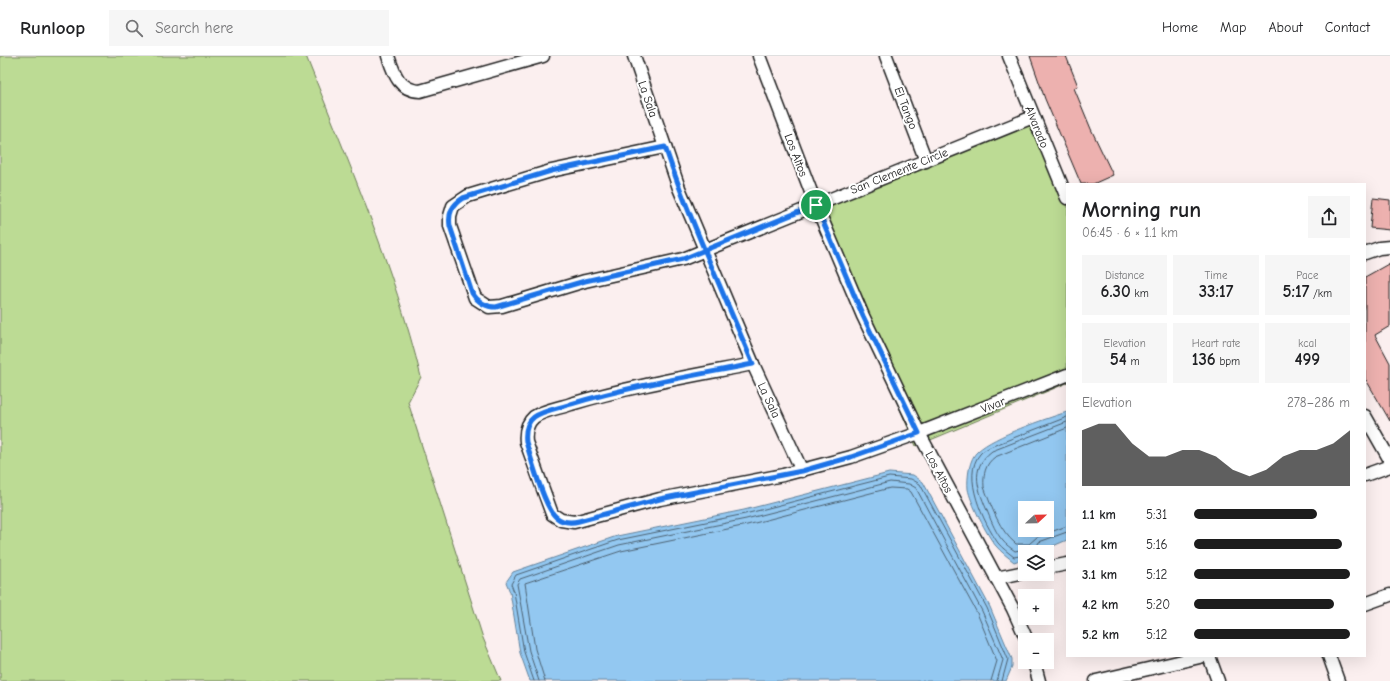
<!DOCTYPE html>
<html lang="en">
<head>
<meta charset="utf-8">
<style>
  body { margin:0; font-family:"Comic Neue",sans-serif; background:#f6f6f6; color:#202124; height:100vh; display:flex; flex-direction:column; font-size:15px; white-space:nowrap }
  * { box-sizing:border-box; margin:0 }
  p { font-size:13px; color:#757577 }
  .icon { flex:none; width:22px; height:22px; fill:none; stroke:currentColor; stroke-width:2; stroke-linecap:round; stroke-linejoin:round }
  .map { position:relative; flex:1; overflow:hidden }
  .drawer { position:absolute; left:1066px; top:127px; width:300px; height:474px; display:flex; flex-direction:column; background:#fff; border-radius:0px; box-shadow:0 4px 16px #0002 }
  .drawer>* { flex:none }
  .needle { width:26px; rotate:68deg }
  .fabs { position:absolute; left:1018px; top:445px; display:grid; gap:8px }
  .fabs a { display:grid; place-items:center; width:36px; height:36px; border-radius:0px; background:#fff; box-shadow:0 4px 16px #0002; font-size:20px }
  .pin { position:absolute; display:grid; place-items:center; width:34px; height:34px; color:#fff; margin:-17px; border:2px solid #fff; border-radius:50%; box-shadow:0 1px 4px #0007 }
  .round { display:grid; place-items:center; flex:none; width:42px; height:42px; border-radius:0px; background:#f6f6f6 }
  .overview { display:flex; align-items:center; justify-content:space-between; height:68px; padding:0 16px }
  h1 { font-size:22px; font-weight:800; line-height:30px }
  .stats { display:grid; grid-template-columns:repeat(3,1fr); gap:6px; height:68px; padding:4px 16px }
  .stats div { display:grid; align-content:center; border-radius:0px; background:#f6f6f6; text-align:center }
  .stats b { font-size:17px; font-weight:800 }
  .stats small { font-size:11px; font-weight:400 }
  .stats p { font-size:11px }
  .chart { height:112px; padding:8px 16px }
  .chart p { display:flex; justify-content:space-between }
  .chart svg { width:100%; height:72px; margin-top:4px; fill:#1c1c1c; opacity:.7 }
  ul { padding:0 16px; list-style:none; font-size:13px }
  li { display:grid; grid-template-columns:64px 48px 1fr; align-items:center; height:30px }
  li i { height:10px; border-radius:5px; background:#1c1c1c }
  header { display:flex; align-items:center; gap:24px; box-sizing:border-box; height:56px; padding:0 20px; background:#fff; border-bottom:1px solid #e0e0e0 }
  header strong { font-size:19px }
  nav { display:flex; gap:22px; margin-inline-start:auto; font-size:14px }
  .search { width:280px; height:36px; background:#f6f6f6; display:flex; align-items:center; gap:10px; box-sizing:border-box; padding:0 14px; border-radius:0px; color:#757577; font-size:15px }
  .map>svg:first-child { display:block }
  .green { fill:#bcdb94; stroke:#6c7c58 }
  .water { fill:#93c8f1; stroke:#63839c; fill-rule:evenodd }
  .lines { fill:none; stroke-linecap:round; stroke-linejoin:round }
  .shore { stroke:#4c6171; stroke-width:1 }
  .building { fill:#edb1af; stroke:#1c1c1c }
  .minor-casing { stroke:#1c1c1c; stroke-width:15 }
  .minor { stroke:#fff; stroke-width:12 }
  .route-casing { stroke:#fff; stroke-width:8 }
  .route { stroke:#1a73e8; stroke-width:5 }
  .labels { text-anchor:middle; dominant-baseline:central; stroke-width:4; stroke-linejoin:round; paint-order:stroke }
  .street-label { font-size:12px; fill:#1c1c1c; stroke:#fff }
</style>
</head>
<body>
<header>
<strong>Runloop</strong>
<div class="search"><svg class="icon" aria-label="search" viewBox="0 0 24 24"><circle cx="10" cy="10" r="6"/><path d="M15 15l6 6"/></svg>Search here</div>
<nav><a>Home</a><a>Map</a><a>About</a><a>Contact</a></nav>
</header>
<div class="map">
<svg width="1390" height="625" viewBox="0 0 1390 625">
  <rect width="100%" height="100%" fill="#fbefef"/>
  <filter id="ink" filterUnits="userSpaceOnUse"><feTurbulence type="fractalNoise" baseFrequency=".025" numOctaves="2"/><feDisplacementMap in="SourceGraphic" scale="8" xChannelSelector="R" yChannelSelector="G"/><feConvolveMatrix kernelMatrix="1 2 1 2 8 2 1 2 1" color-interpolation-filters="sRGB"/></filter>
  <g filter="url(#ink)">
    <g class="green">
      <path d="M0,0H306C348,105 394,211 421,321L408,346L483,582L501,625H0Z"/>
      <path d="M1035,56L1068,128L1067,327L916,390L813,154Z"/>
    </g>
    <g class="water">
      <path d="M1067,356V484L1039,496H1025V502L1014,506C1008,501 1001,496 996,490C987,480 970,445 968,433C967,422 969,402 978,395C994,380 1045,363 1067,356ZM1025,452H1047V474H1025Z"/>
      <path d="M889,417L913,419L923,426L990,551L1012,603V611L1006,625H530L520,597L510,536L506,526L513,516L617,480L744,454Z"/>
    </g>
    <g class="lines">
      <g class="shore">
        <path d="M1067,372L995,401C985,408 983,419 984,431C992,452 999,474 1016,488H1029L1037,481L1067,470"/>
        <path d="M1031,496L1024,493L1015,495C1011,492 1006,489 1003,485C996,477 992,467 988,457C979,435 968,413 992,395L1067,366"/>
        <path d="M1034,496L1039,486L1067,476"/>
        <path d="M1025,499L1014,501C1009,497 1002,492 998,487C984,467 961,420 980,398C982,395 987,393 990,391L1067,361"/>
        <path d="M534,625L524,596L514,536L511,528L516,519L618,484L745,458L889,421L911,423L920,428L987,552L1008,603L1002,625"/>
        <path d="M539,625L529,595L517,528L520,523L619,489L746,463L890,426L909,428L916,432L982,555L1003,604L997,625"/>
        <path d="M545,625L535,593L525,527L621,495L747,469L890,432L907,433L911,436L977,557L997,605L991,625"/>
      </g>
    </g>
    <g class="building">
      <path d="M1030,0H1066L1078,30L1074,32L1091,73L1113,119L1093,128H1081L1045,43Z"/>
      <path d="M1373,142L1390,144V174L1370,172Z"/>
      <path d="M1390,207V270L1375,279L1390,307V365L1365,322V221Z"/>
    </g>
    <g class="lines">
      <defs>
        <g id="minor">
          <path d="M388,0C394,18 399,34 420,35L543,0"/>
          <path d="M634,0L679,132L753,308L802,415"/>
          <path d="M759,0L816,149L863,260L919,377L1013,553L1027,584"/>
          <path d="M886,0L926,105"/>
          <path d="M1009,0L1067,142"/>
          <path d="M665,91L551,115L468,140L453,150L450,160V170L475,242L489,251L502,250L585,225L683,203L1033,61"/>
          <path d="M1365,197L1379,192L1390,191"/>
          <path d="M753,308C692,320 631,330 571,348C560,352 544,354 534,361C526,368 525,377 526,386L552,458L561,464L574,466L660,443L783,419L851,401L919,377L1067,319"/>
          <path d="M1365,360L1390,404"/>
          <path d="M1365,419L1390,410"/>
          <path d="M1047,512L1067,508"/>
          <path d="M996,522L1025,516"/>
          <path d="M1365,548L1390,539"/>
          <path d="M1209,600L1218,625"/>
          <path d="M1329,600L1338,625"/>
          <path d="M1034,606L1039,625"/>
          <path d="M1096,625L1204,600"/>
        </g>
      </defs>
      <use href="#minor" class="minor-casing"/>
      <use href="#minor" class="minor"/>
    </g>
  </g>
  <g class="lines" filter="url(#ink)">
    <defs>
      <path id="route" d="M816,149L705,194L683,203L585,225L496,251C485,251 478,246 472,237L450,170C448,157 452,149 463,142L551,115L665,91C690,165 723,236 753,308C692,320 631,330 571,348C560,352 544,354 534,361C526,367 525,377 526,386C531,402 544,451 556,461C563,467 571,467 579,465L660,443L802,415L851,401L919,377L863,260L816,149"/>
    </defs>
    <use href="#route" class="route-casing"/>
    <use href="#route" class="route"/>
  </g>
  <g class="labels">
    <g class="street-label">
      <text transform="translate(648 43) rotate(71)">La Sala</text>
      <text transform="translate(906 52) rotate(69)">El Tango</text>
      <text transform="translate(1037 71) rotate(68)">Alvarado</text>
      <text transform="translate(796 99) rotate(69)">Los Altos</text>
      <text transform="translate(899 115) rotate(-22)">San Clemente Circle</text>
      <text transform="translate(769 344) rotate(65)">La Sala</text>
      <text transform="translate(993 349) rotate(-22)">Vivar</text>
      <text transform="translate(939 416) rotate(62)">Los Altos</text>
    </g>
  </g>
</svg>
<div class="fabs">
<a><svg class="needle" viewBox="-14 -14 28 28"><path d="M0-13l5 13h-10z" fill="#e53935"/><path d="M0 13l5-13h-10z" fill="#757577"/></svg></a>
<a><svg class="icon" aria-label="layers" viewBox="0 0 24 24"><path d="M12 4l9 5-9 5-9-5zM3 14l9 5 9-5"/></svg></a>
<a>+</a>
<a>−</a>
</div>
<div class="pin" style="left:816px;top:149px;background:#1e9e55"><svg class="icon" aria-label="arrive" viewBox="0 0 24 24"><path d="M6 21V4h12l-3 4 3 4H6"/></svg></div>
<section class="drawer">
<div class="overview"><div><h1>Morning run</h1><p>06:45 · 6 × 1.1 km</p></div><a class="round"><svg class="icon" aria-label="share" viewBox="0 0 24 24"><path d="M12 15V3M7 8l5-5 5 5M5 13v7h14v-7"/></svg></a></div>
<div class="stats">
<div><p>Distance</p><b>6.30<small> km</small></b></div>
<div><p>Time</p><b>33:17</b></div>
<div><p>Pace</p><b>5:17<small> /km</small></b></div>
</div>
<div class="stats">
<div><p>Elevation</p><b>54<small> m</small></b></div>
<div><p>Heart rate</p><b>136<small> bpm</small></b></div>
<div><p>kcal</p><b>499</b></div>
</div>
<div class="chart"><p><span>Elevation</span>278–286 m</p>
<svg viewBox="0 0 160 44" preserveAspectRatio="none"><path d="M0 44V10L10 6L20 6L30 18L40 26L50 26L60 22L70 22L80 26L90 34L100 38L110 34L120 26L130 22L140 22L150 18L160 10V44z"/></svg>
</div>
<ul>
<li><b>1.1 km</b>5:31<i style="width:79%"></i></li>
<li><b>2.1 km</b>5:16<i style="width:95%"></i></li>
<li><b>3.1 km</b>5:12<i style="width:100%"></i></li>
<li><b>4.2 km</b>5:20<i style="width:90%"></i></li>
<li><b>5.2 km</b>5:12<i style="width:100%"></i></li>
</ul>
</section>
</div>
</body>
</html>
